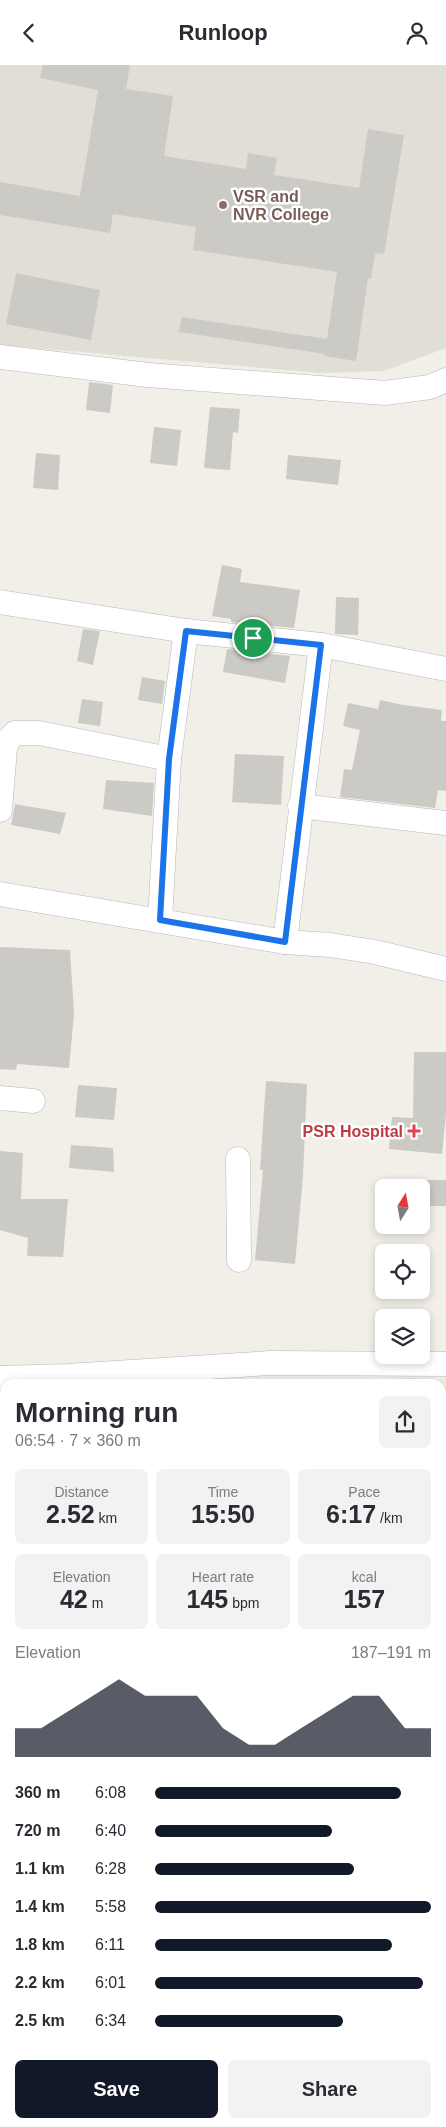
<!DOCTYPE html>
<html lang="en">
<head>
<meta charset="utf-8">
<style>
  body { margin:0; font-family:Helvetica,sans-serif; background:#f2f2f3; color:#2b2b33; height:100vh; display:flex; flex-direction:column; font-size:19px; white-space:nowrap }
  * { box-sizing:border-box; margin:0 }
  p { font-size:16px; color:#7c7c81 }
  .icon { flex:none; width:28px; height:28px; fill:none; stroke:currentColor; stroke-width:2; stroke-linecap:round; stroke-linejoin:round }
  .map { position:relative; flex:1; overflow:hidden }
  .sheet { position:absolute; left:0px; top:1314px; width:446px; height:749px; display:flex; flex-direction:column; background:#fff; border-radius:15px 15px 0 0; box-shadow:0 2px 8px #0003 }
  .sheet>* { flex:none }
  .needle { width:32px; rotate:11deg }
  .buttons { position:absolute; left:375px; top:1114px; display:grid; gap:10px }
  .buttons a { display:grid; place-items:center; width:55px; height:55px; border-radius:8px; background:#fff; box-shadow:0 2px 8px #0003; font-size:25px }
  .pin { position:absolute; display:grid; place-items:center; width:42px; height:42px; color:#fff; margin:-21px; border:2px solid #fff; border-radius:50%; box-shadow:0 1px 5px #0007 }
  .round { display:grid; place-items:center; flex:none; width:52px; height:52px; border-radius:8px; background:#f2f2f3 }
  .head { display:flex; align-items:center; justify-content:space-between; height:85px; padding:0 15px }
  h1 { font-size:28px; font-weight:700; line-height:38px }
  .stats { display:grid; grid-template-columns:repeat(3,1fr); gap:8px; height:85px; padding:5px 15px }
  .stats div { display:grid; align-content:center; border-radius:8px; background:#f2f2f3; text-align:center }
  .stats b { font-size:25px; font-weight:700 }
  .stats small { font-size:14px; font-weight:400 }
  .stats p { font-size:14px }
  .chart { height:140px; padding:10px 15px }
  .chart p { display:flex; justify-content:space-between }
  .chart svg { width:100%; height:90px; margin-top:5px; fill:#111827; opacity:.7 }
  .cta { display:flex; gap:10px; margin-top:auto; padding:10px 15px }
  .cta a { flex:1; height:58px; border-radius:8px; background:#111827; color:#fff; font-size:20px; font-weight:700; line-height:58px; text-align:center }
  .cta a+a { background:#f2f2f3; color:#2b2b33 }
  ul { padding:0 15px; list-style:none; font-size:16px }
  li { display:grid; grid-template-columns:80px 60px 1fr; align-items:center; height:38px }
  li i { height:12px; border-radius:6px; background:#111827 }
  header { display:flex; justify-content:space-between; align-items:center; height:65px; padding:0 15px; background:#fff; font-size:22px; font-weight:700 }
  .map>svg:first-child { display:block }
  .industrial { fill:#e0deda }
  .education { fill:#e1ded6 }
  .building { fill:#cccac5 }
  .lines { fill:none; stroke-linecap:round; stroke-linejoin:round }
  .minor-casing { stroke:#b5b8bc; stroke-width:25 }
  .major-casing { stroke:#f2c960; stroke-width:29 }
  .minor { stroke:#fff; stroke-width:24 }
  .major { stroke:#fff2af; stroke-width:28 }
  .route-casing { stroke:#fff; stroke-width:10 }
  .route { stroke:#1a73e8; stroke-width:6 }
  .education-dot { fill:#8d6e63; stroke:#fff; stroke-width:2 }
  .health-dot { fill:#e0444e; stroke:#fff; stroke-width:2 }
  .labels { text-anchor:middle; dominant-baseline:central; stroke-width:5; stroke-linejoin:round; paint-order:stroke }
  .education-label { font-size:16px; font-weight:bold; fill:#785e54; stroke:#fff; text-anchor:start }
  .health-label { font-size:16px; font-weight:bold; fill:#be3a42; stroke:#fff; text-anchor:end }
</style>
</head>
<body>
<header><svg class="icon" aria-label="back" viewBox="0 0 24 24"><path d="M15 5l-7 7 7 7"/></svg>Runloop<svg class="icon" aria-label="person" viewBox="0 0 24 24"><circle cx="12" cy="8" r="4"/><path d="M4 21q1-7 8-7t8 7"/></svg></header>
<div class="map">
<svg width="446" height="2062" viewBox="0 0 446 2062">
  <rect width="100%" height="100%" fill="#f1efe8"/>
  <path class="industrial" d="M417,1313V1319H288Z"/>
  <path class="education" d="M0,0H446V283L384,306L321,308L0,280Z"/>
  <g class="building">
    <path d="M43,0H130L126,24L173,31L164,91L246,104L248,88L277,93L274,110L359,123L368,64L404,70L384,189L375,188L371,214L368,213L356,296L324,291L325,289L179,267L182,252L327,274L337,207L193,185L196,162L113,149L110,168L0,150V117L80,131L98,25L40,13Z"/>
    <path d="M16,208L100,225L91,275L6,259Z"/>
    <path d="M89,317L113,320L110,348L86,345Z"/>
    <path d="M210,342L240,344L238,368L233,367L230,405L204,403Z"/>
    <path d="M154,362L181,365L177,401L150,398Z"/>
    <path d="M36,388L60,390L58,425L33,423Z"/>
    <path d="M288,390L341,395L338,420L286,414Z"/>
    <path d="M222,500L242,504L240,517L300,525L294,563L231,557V554L212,551Z"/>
    <path d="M336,532L359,533L358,570L335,569Z"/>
    <path d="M83,564L100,566L93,600L77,596Z"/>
    <path d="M227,584L290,591L285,618L223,607Z"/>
    <path d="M142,612L165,616L162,639L138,635Z"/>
    <path d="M82,634L103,637L100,661L78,658Z"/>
    <path d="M380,635L403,640L442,645L441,656H446V726L438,725L435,743L340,732L344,704L352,705L360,665L343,661L348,638L378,644Z"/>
    <path d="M235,689L284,691L281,740L232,737Z"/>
    <path d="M106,715L154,718L152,751L103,744Z"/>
    <path d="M15,739L66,748L60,769L11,760Z"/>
    <path d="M0,882L70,885L74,949L69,1003L17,999L16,1005L0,1004Z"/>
    <path d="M414,987H446V1049L442,1089L389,1084L392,1052L413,1053Z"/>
    <path d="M266,1016L307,1019L303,1111L295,1199L255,1195L263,1105H260Z"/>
    <path d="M78,1020L117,1023L114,1055L75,1052Z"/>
    <path d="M71,1080L113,1083L114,1107L69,1103Z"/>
    <path d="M0,1086L23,1088L21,1134H68L63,1192L27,1191L28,1173L0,1165Z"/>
    <rect x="421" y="1115" width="25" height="26"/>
  </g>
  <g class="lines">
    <defs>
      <g id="minor">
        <path d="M0,292L148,310L385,328L430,322L446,315"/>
        <path d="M0,537L186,566L321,580L446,604"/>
        <path d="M300,741L446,758"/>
        <path d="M0,745L5,683L8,675L15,668H39L169,694"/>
        <path d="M0,829L285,877L330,880L375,887L446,904"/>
        <path d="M160,855L169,694L186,566"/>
        <path d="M285,877L321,580"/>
        <path d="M0,1033L33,1036"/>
        <path d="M238,1094L239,1195"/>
        <path d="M0,1313L68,1311L270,1298L446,1299"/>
        <path d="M441,1663H446"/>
        <path d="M0,1698L5,1697"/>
        <path d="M0,2017L5,2019"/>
        <path d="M135,2058L145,2062"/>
        <path d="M319,2058L321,2062"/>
      </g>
      <g id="major">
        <path d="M441,1886L446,1887"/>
        <path d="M441,1907L446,1906"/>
        <path d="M0,1908H5"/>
      </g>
    </defs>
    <use href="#minor" class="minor-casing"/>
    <use href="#major" class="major-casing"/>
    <use href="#minor" class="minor"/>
    <use href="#major" class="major"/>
  </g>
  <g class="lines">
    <defs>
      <path id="route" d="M186,566L321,580L285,877L160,855L169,694Z"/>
    </defs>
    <use href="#route" class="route-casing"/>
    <use href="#route" class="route"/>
  </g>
  <circle class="education-dot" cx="223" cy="140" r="5"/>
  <path class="health-dot" d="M411.5 1058.5h5v5h5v5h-5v5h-5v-5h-5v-5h5z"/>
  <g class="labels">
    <g class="education-label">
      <text x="233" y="131">VSR and<tspan x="233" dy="18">NVR College</tspan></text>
    </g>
    <g class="health-label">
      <text x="403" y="1066">PSR Hospital</text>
    </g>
  </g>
</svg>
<div class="buttons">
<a><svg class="needle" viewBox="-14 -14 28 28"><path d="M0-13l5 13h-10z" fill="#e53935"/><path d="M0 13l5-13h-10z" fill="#7c7c81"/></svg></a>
<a><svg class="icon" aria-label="locate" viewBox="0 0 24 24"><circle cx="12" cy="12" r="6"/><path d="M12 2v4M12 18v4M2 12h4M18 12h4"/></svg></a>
<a><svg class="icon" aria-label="layers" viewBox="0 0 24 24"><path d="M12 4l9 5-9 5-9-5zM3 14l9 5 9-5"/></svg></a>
</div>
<div class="pin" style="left:253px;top:573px;background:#1e9e55"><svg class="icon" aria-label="arrive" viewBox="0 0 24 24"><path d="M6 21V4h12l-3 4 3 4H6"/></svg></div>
<section class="sheet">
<div class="head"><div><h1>Morning run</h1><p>06:54 · 7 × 360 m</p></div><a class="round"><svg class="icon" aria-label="share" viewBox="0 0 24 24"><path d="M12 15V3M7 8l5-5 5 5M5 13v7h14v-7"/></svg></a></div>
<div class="stats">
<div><p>Distance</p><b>2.52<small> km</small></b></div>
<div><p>Time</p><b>15:50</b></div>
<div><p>Pace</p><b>6:17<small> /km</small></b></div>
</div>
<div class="stats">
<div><p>Elevation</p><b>42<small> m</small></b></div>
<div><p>Heart rate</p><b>145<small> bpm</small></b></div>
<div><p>kcal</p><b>157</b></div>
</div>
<div class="chart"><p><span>Elevation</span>187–191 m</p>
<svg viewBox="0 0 160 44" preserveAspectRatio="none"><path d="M0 44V30L10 30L20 22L30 14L40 6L50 14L60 14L70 14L80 30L90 38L100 38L110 30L120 22L130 14L140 14L150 30L160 30V44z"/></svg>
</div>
<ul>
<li><b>360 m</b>6:08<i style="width:89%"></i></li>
<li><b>720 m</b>6:40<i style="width:64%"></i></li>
<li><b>1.1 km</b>6:28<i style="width:72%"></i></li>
<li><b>1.4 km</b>5:58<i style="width:100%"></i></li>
<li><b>1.8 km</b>6:11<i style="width:86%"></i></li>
<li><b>2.2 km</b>6:01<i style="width:97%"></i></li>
<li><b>2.5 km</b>6:34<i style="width:68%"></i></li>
</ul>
<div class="cta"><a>Save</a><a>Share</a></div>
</section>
</div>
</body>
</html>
